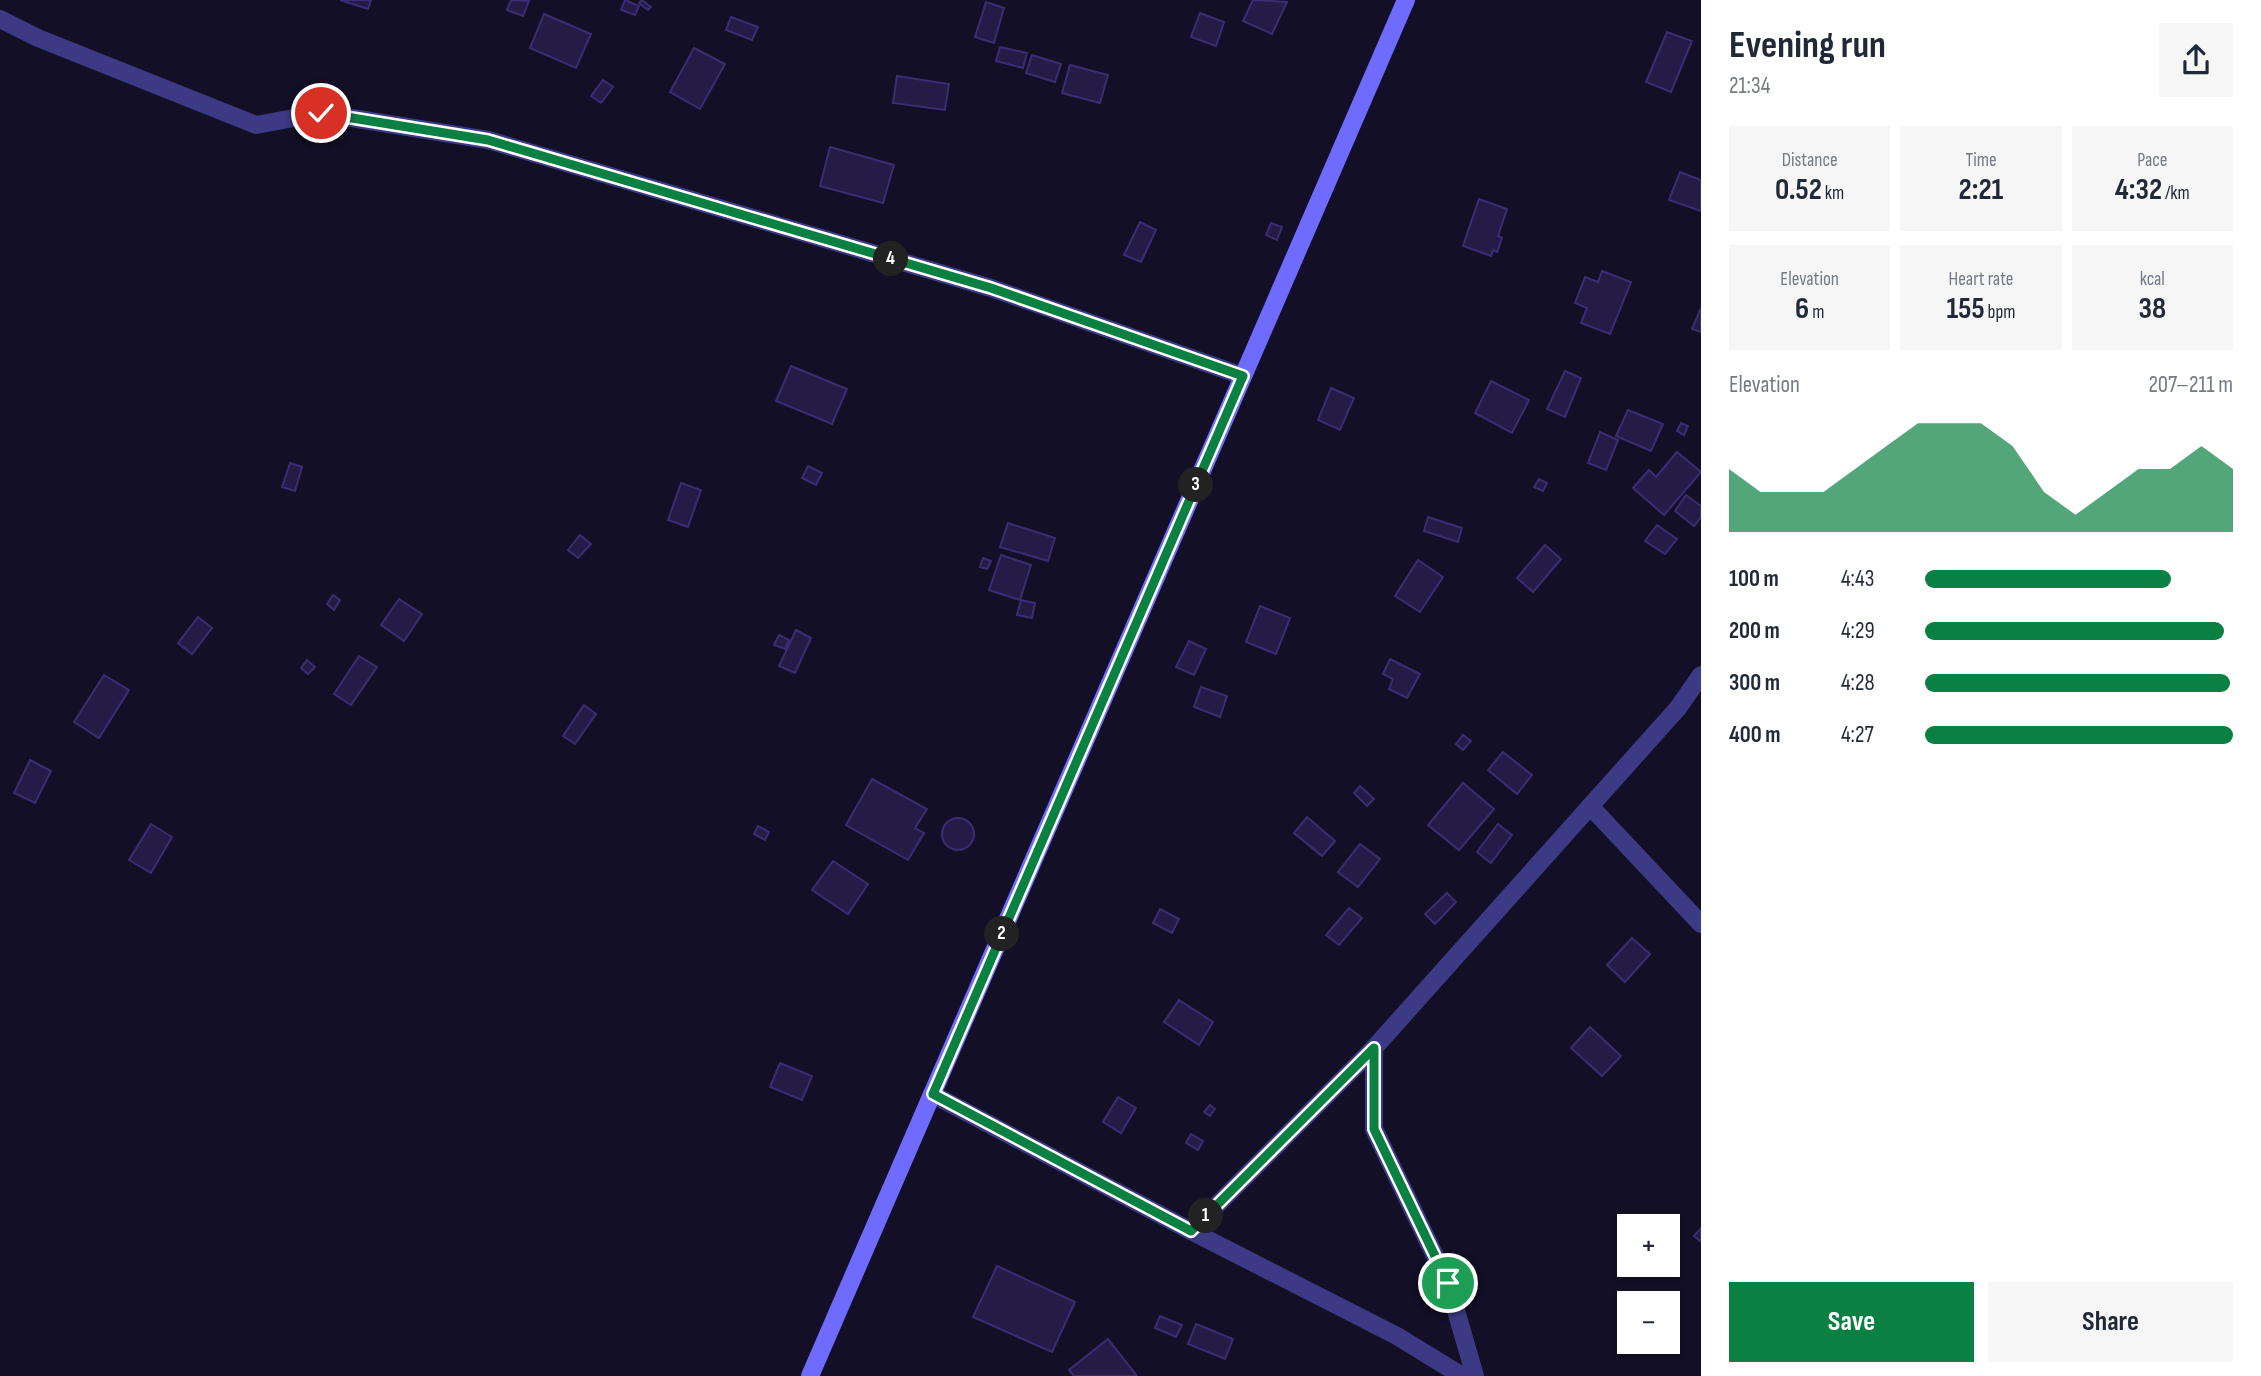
<!DOCTYPE html>
<html lang="en">
<head>
<meta charset="utf-8">
<style>
  body { margin:0; font-family:"Sofia Sans Condensed",sans-serif; background:#f6f6f7; color:#1f2937; height:100vh; display:flex; flex-direction:column; font-size:26px; white-space:nowrap }
  * { box-sizing:border-box; margin:0 }
  p { font-size:23px; color:#747a83 }
  .icon { flex:none; width:38px; height:38px; fill:none; stroke:currentColor; stroke-width:2; stroke-linecap:round; stroke-linejoin:round }
  .map { position:relative; flex:1; overflow:hidden }
  .drawer { display:flex; flex-direction:column; background:#fff; width:560px }
  .drawer>* { flex:none }
  .fabs { position:absolute; left:1617px; top:1214px; display:grid; gap:14px }
  .fabs a { display:grid; place-items:center; width:63px; height:63px; border-radius:0px; background:#fff; box-shadow:0 2px 5px #0004; font-size:35px }
  .pin { position:absolute; display:grid; place-items:center; width:60px; height:60px; color:#fff; margin:-30px; border:4px solid #fff; border-radius:50%; box-shadow:0 2px 7px #0007 }
  .km { position:absolute; width:35px; height:35px; margin:-18px; border-radius:50%; background:#222; color:#fff; font-size:19px; line-height:35px; text-align:center }
  .round { display:grid; place-items:center; flex:none; width:74px; height:74px; border-radius:0px; background:#f6f6f7 }
  .summary { display:flex; align-items:center; justify-content:space-between; height:119px; padding:0 28px }
  h1 { font-size:38px; font-weight:700; line-height:52px }
  .figures { display:grid; grid-template-columns:repeat(3,1fr); gap:10px; height:119px; padding:7px 28px }
  .figures div { display:grid; align-content:center; border-radius:0px; background:#f6f6f7; text-align:center }
  .figures b { font-size:30px; font-weight:700 }
  .figures small { font-size:19px; font-weight:400 }
  .figures p { font-size:19px }
  .chart { height:196px; padding:14px 28px }
  .chart p { display:flex; justify-content:space-between }
  .chart svg { width:100%; height:126px; margin-top:7px; fill:#0b8043; opacity:.7 }
  .action { display:flex; gap:14px; margin-top:auto; padding:14px 28px }
  .action a { flex:1; height:80px; border-radius:0px; background:#0b8043; color:#fff; font-size:28px; font-weight:700; line-height:80px; text-align:center }
  .action a+a { background:#f6f6f7; color:#1f2937 }
  ul { padding:0 28px; list-style:none; font-size:23px }
  li { display:grid; grid-template-columns:112px 84px 1fr; align-items:center; height:52px }
  li i { height:18px; border-radius:9px; background:#0b8043 }
  main { display:flex; flex:1; min-height:0 }
  .map>svg:first-child { display:block }
  .building { fill:#241b47; stroke:#3b2d73; stroke-width:2 }
  .lines { fill:none; stroke-linecap:round; stroke-linejoin:round }
  .street { stroke:#3d3a85; stroke-width:18 }
  .secondary { stroke:#6f6bff; stroke-width:18 }
  .route-casing { stroke:#fff; stroke-width:14 }
  .route { stroke:#0b8043; stroke-width:9 }
</style>
</head>
<body>
<main>
<div class="map">
<svg width="1701" height="1376" viewBox="0 0 1701 1376">
  <rect width="100%" height="100%" fill="#130f26"/>
  <g class="building">
    <path d="M340,0H371L368,9Z"/>
    <path d="M511,0L529,1L523,16L507,10Z"/>
    <path d="M625,0L639,6L635,15L621,10Z"/>
    <path d="M642,0L651,7L648,10L639,3Z"/>
    <path d="M1253,0L1287,2L1272,34L1243,21Z"/>
    <path d="M986,2L1004,8L994,43L975,37Z"/>
    <path d="M1200,13L1224,22L1216,46L1191,37Z"/>
    <path d="M544,14L591,34L576,68L530,48Z"/>
    <path d="M731,17L758,27L752,40L726,30Z"/>
    <path d="M1667,32L1692,41L1671,92L1646,82Z"/>
    <path d="M1000,47L1027,53L1023,68L996,61Z"/>
    <path d="M694,48L725,64L700,109L670,92Z"/>
    <path d="M1032,55L1061,64L1055,82L1026,73Z"/>
    <path d="M1070,65L1108,75L1100,103L1062,93Z"/>
    <path d="M897,76L949,84L945,110L893,103Z"/>
    <path d="M603,80L613,87L601,103L591,96Z"/>
    <path d="M830,147L894,165L883,203L820,186Z"/>
    <path d="M1680,172L1701,180V211L1669,200Z"/>
    <path d="M1479,199L1507,209L1498,236L1502,238L1497,252L1493,250L1491,256L1463,246Z"/>
    <path d="M1140,222L1156,230L1141,262L1124,255Z"/>
    <path d="M1271,223L1282,227L1277,240L1266,235Z"/>
    <path d="M1602,271L1631,282L1610,334L1581,323L1587,308L1575,303L1585,277L1598,282Z"/>
    <path d="M1701,308V332L1692,329Z"/>
    <path d="M791,366L847,389L832,424L776,401Z"/>
    <path d="M1565,371L1581,378L1565,417L1547,409Z"/>
    <path d="M1491,381L1529,400L1512,433L1475,413Z"/>
    <path d="M1331,388L1354,398L1340,430L1318,420Z"/>
    <path d="M1628,410L1663,424L1651,451L1616,436Z"/>
    <path d="M1681,423L1688,426L1684,435L1677,431Z"/>
    <path d="M1600,432L1618,440L1606,470L1588,463Z"/>
    <path d="M1677,452L1701,472L1664,515L1633,488L1649,470L1656,477Z"/>
    <path d="M290,463L302,467L295,491L282,487Z"/>
    <path d="M808,466L822,473L816,485L802,478Z"/>
    <path d="M1539,479L1547,483L1543,491L1534,487Z"/>
    <path d="M681,483L701,490L688,527L668,520Z"/>
    <path d="M1686,495L1701,506V517L1694,526L1675,511Z"/>
    <path d="M1428,517L1462,528L1458,542L1424,531Z"/>
    <path d="M1008,523L1055,538L1048,561L1000,547Z"/>
    <path d="M1657,525L1677,539L1665,554L1645,541Z"/>
    <path d="M580,535L591,544L578,558L568,550Z"/>
    <path d="M1545,545L1561,559L1533,592L1517,578Z"/>
    <path d="M1001,555L1031,565L1020,600L989,590Z"/>
    <path d="M983,558L991,561L987,569L980,567Z"/>
    <path d="M1418,560L1443,577L1420,612L1395,596Z"/>
    <path d="M333,595L340,600L334,610L327,604Z"/>
    <path d="M399,599L422,614L404,641L381,625Z"/>
    <path d="M1021,600L1035,603L1032,618L1017,615Z"/>
    <path d="M1260,606L1290,618L1276,654L1246,642Z"/>
    <path d="M198,617L212,628L192,654L178,643Z"/>
    <path d="M796,630L811,638L795,673L779,666Z"/>
    <path d="M779,635L789,640L785,649L774,645Z"/>
    <path d="M1189,641L1206,649L1194,675L1176,667Z"/>
    <path d="M359,656L377,667L351,705L334,694Z"/>
    <path d="M1390,659L1420,674L1407,698L1389,689L1393,679L1383,674Z"/>
    <path d="M307,660L315,667L308,674L301,668Z"/>
    <path d="M104,675L129,690L99,738L74,722Z"/>
    <path d="M1201,687L1227,696L1220,717L1194,707Z"/>
    <path d="M584,705L596,714L575,744L563,736Z"/>
    <path d="M1463,735L1471,741L1463,750L1456,744Z"/>
    <path d="M1503,752L1532,775L1517,794L1488,770Z"/>
    <path d="M30,760L51,771L35,803L14,793Z"/>
    <path d="M872,779L927,809L915,828L924,833L908,860L846,825Z"/>
    <path d="M1463,783L1494,809L1459,850L1428,825Z"/>
    <path d="M1360,786L1374,799L1367,806L1354,793Z"/>
    <path d="M1307,817L1335,841L1322,856L1294,833Z"/>
    <circle cx="958" cy="834" r="16"/>
    <path d="M151,824L172,837L151,873L129,860Z"/>
    <path d="M1498,824L1512,835L1491,863L1477,852Z"/>
    <path d="M758,826L769,832L765,840L754,834Z"/>
    <path d="M1360,844L1380,859L1358,887L1338,872Z"/>
    <path d="M833,861L868,884L848,914L812,890Z"/>
    <path d="M1447,893L1456,902L1435,924L1425,914Z"/>
    <path d="M1349,908L1362,918L1339,945L1326,935Z"/>
    <path d="M1160,909L1179,919L1172,933L1153,923Z"/>
    <path d="M1632,938L1650,954L1625,982L1607,965Z"/>
    <path d="M1179,1000L1213,1022L1199,1045L1164,1022Z"/>
    <path d="M1590,1027L1621,1056L1602,1076L1571,1048Z"/>
    <path d="M780,1063L812,1076L802,1100L770,1087Z"/>
    <path d="M1118,1097L1136,1108L1121,1133L1103,1122Z"/>
    <path d="M1210,1105L1215,1109L1210,1116L1204,1112Z"/>
    <path d="M1191,1134L1203,1141L1198,1150L1186,1143Z"/>
    <path d="M1701,1228V1242L1694,1236Z"/>
    <path d="M997,1266L1075,1302L1052,1352L973,1317Z"/>
    <path d="M1160,1316L1182,1325L1176,1337L1155,1328Z"/>
    <path d="M1196,1324L1233,1339L1225,1359L1188,1344Z"/>
    <path d="M1108,1339L1137,1376H1074L1069,1370Z"/>
  </g>
  <g class="lines">
    <g class="street">
      <path d="M0,19L38,38L256,125L321,113L488,140L991,288L1243,376"/>
      <path d="M1590,806L1701,924"/>
      <path d="M1374,1048V1129L1448,1283L1475,1376"/>
      <path d="M932,1094L1191,1231L1397,1336L1462,1376"/>
      <path d="M1191,1231L1374,1048L1678,708L1701,675"/>
    </g>
    <path class="secondary" d="M810,1376L1406,0"/>
  </g>
  <g class="lines">
    <defs>
      <path id="route" d="M321,113L488,140L991,288L1243,376L933,1094L1191,1231L1374,1048V1129L1448,1283"/>
    </defs>
    <use href="#route" class="route-casing"/>
    <use href="#route" class="route"/>
  </g>
</svg>
<div class="fabs">
<a>+</a>
<a>−</a>
</div>
<div class="pin" style="left:1448px;top:1283px;background:#1e9e55"><svg class="icon" aria-label="arrive" viewBox="0 0 24 24"><path d="M6 21V4h12l-3 4 3 4H6"/></svg></div>
<div class="pin" style="left:321px;top:113px;background:#d93025"><svg class="icon" aria-label="check" viewBox="0 0 24 24"><path d="M5 12l5 5 9-10"/></svg></div>
<b class="km" style="left:1206px;top:1216px">1</b>
<b class="km" style="left:1002px;top:934px">2</b>
<b class="km" style="left:1196px;top:485px">3</b>
<b class="km" style="left:891px;top:259px">4</b>
</div>
<section class="drawer">
<div class="summary"><div><h1>Evening run</h1><p>21:34</p></div><a class="round"><svg class="icon" aria-label="share" viewBox="0 0 24 24"><path d="M12 15V3M7 8l5-5 5 5M5 13v7h14v-7"/></svg></a></div>
<div class="figures">
<div><p>Distance</p><b>0.52<small> km</small></b></div>
<div><p>Time</p><b>2:21</b></div>
<div><p>Pace</p><b>4:32<small> /km</small></b></div>
</div>
<div class="figures">
<div><p>Elevation</p><b>6<small> m</small></b></div>
<div><p>Heart rate</p><b>155<small> bpm</small></b></div>
<div><p>kcal</p><b>38</b></div>
</div>
<div class="chart"><p><span>Elevation</span>207–211 m</p>
<svg viewBox="0 0 160 44" preserveAspectRatio="none"><path d="M0 44V22L10 30L20 30L30 30L40 22L50 14L60 6L70 6L80 6L90 14L100 30L110 38L120 30L130 22L140 22L150 14L160 22V44z"/></svg>
</div>
<ul>
<li><b>100 m</b>4:43<i style="width:80%"></i></li>
<li><b>200 m</b>4:29<i style="width:97%"></i></li>
<li><b>300 m</b>4:28<i style="width:99%"></i></li>
<li><b>400 m</b>4:27<i style="width:100%"></i></li>
</ul>
<div class="action"><a>Save</a><a>Share</a></div>
</section>
</main>
</body>
</html>
